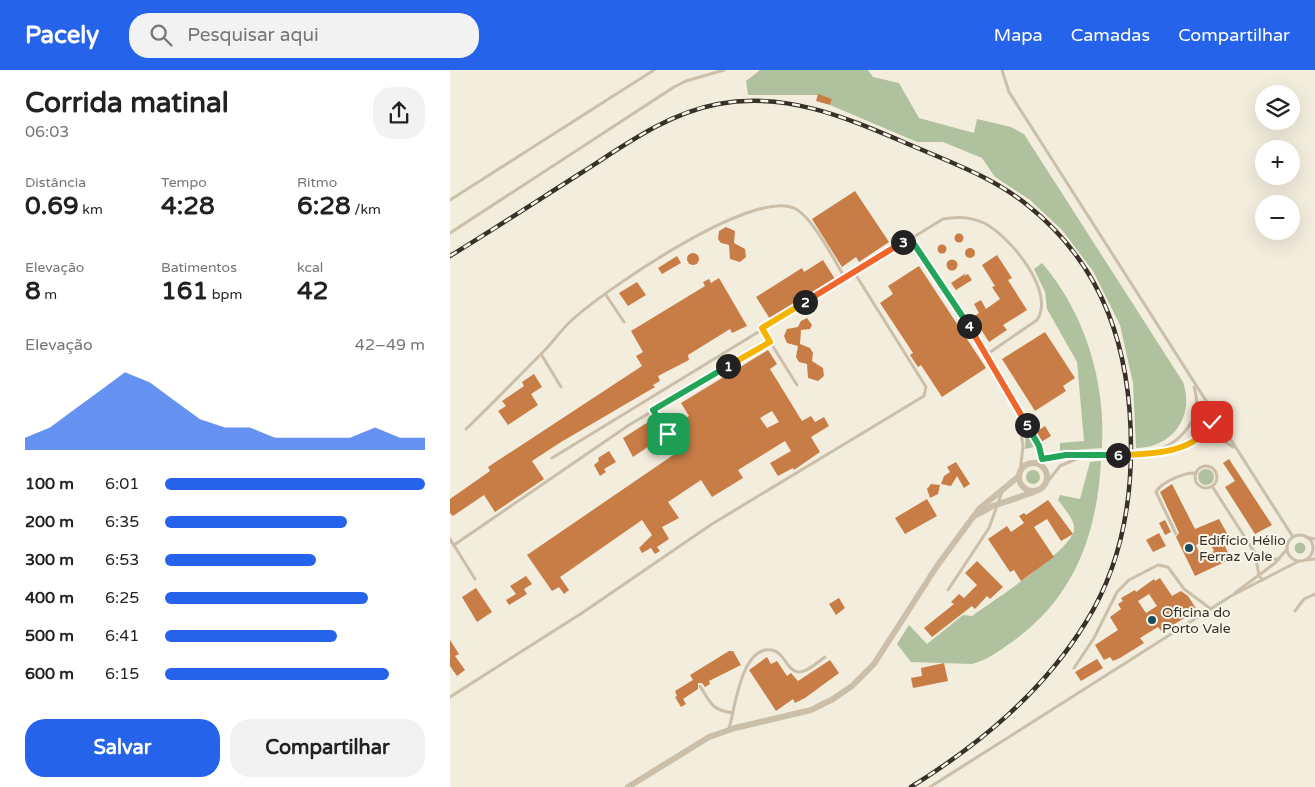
<!DOCTYPE html>
<html lang="pt">
<head>
<meta charset="utf-8">
<style>
  body { margin:0; font-family:"Varela Round",sans-serif; background:#f2f2f2; color:#222; height:100vh; display:flex; flex-direction:column; font-size:19px; white-space:nowrap }
  * { box-sizing:border-box; margin:0 }
  p { font-size:16px; color:#767676 }
  .icon { flex:none; width:28px; height:28px; fill:none; stroke:currentColor; stroke-width:2; stroke-linecap:round; stroke-linejoin:round }
  .map { position:relative; flex:1; overflow:hidden }
  .details { display:flex; flex-direction:column; background:#fff; width:450px }
  .details>* { flex:none }
  .buttons { position:absolute; left:805px; top:15px; display:grid; gap:10px }
  .buttons a { display:grid; place-items:center; width:45px; height:45px; border-radius:50%; background:#fff; box-shadow:0 5px 20px #0002; font-size:25px }
  .pin { position:absolute; display:grid; place-items:center; width:42px; height:42px; color:#fff; margin:-21px; border-radius:10px; box-shadow:0 2px 8px #0006 }
  .km { position:absolute; width:25px; height:25px; margin:-12px; border-radius:50%; background:#222; color:#fff; font-size:14px; line-height:25px; text-align:center }
  .round { display:grid; place-items:center; flex:none; width:52px; height:52px; border-radius:20px; background:#f2f2f2 }
  .summary { display:flex; align-items:center; justify-content:space-between; height:85px; padding:0 25px }
  h1 { font-size:28px; font-weight:700; line-height:38px }
  .stats { display:grid; grid-template-columns:repeat(3,1fr); gap:8px; height:85px; padding:5px 25px }
  .stats div { display:grid; align-content:center }
  .stats b { font-size:25px; font-weight:700 }
  .stats small { font-size:14px; font-weight:400 }
  .stats p { font-size:14px }
  .chart { height:140px; padding:10px 25px }
  .chart p { display:flex; justify-content:space-between }
  .chart svg { width:100%; height:90px; margin-top:5px; fill:#2563eb; opacity:.7 }
  .primary-button { display:flex; gap:10px; margin-top:auto; padding:10px 25px }
  .primary-button a { flex:1; height:58px; border-radius:20px; background:#2563eb; color:#fff; font-size:20px; font-weight:700; line-height:58px; text-align:center }
  .primary-button a+a { background:#f2f2f2; color:#222 }
  ul { padding:0 25px; list-style:none; font-size:16px }
  li { display:grid; grid-template-columns:80px 60px 1fr; align-items:center; height:38px }
  li i { height:12px; border-radius:6px; background:#2563eb }
  header { display:flex; align-items:center; gap:30px; box-sizing:border-box; height:70px; padding:0 25px; background:#2563eb; color:#fff }
  header strong { font-size:24px }
  nav { display:flex; gap:28px; margin-inline-start:auto; font-size:18px }
  .search { width:350px; height:45px; background:#f2f2f2; display:flex; align-items:center; gap:12px; box-sizing:border-box; padding:0 18px; border-radius:20px; color:#767676; font-size:19px }
  main { display:flex; flex:1; min-height:0 }
  .map>svg:first-child { display:block }
  .green { fill:#afc29d }
  .building { fill:#c87d46; fill-rule:evenodd }
  .lines { fill:none; stroke-linecap:round; stroke-linejoin:round }
  .service { stroke:#cbbfa9; stroke-width:3 }
  .minor { stroke:#cbbfa9; stroke-width:6 }
  .rail-casing { stroke:#383029; stroke-width:4.5 }
  .rail { stroke:#faf6ea; stroke-width:2.5; stroke-dasharray:8; stroke-linecap:butt }
  .split-1-casing { stroke:#fff; stroke-width:10 }
  .split-2-casing { stroke:#fff; stroke-width:10 }
  .split-3-casing { stroke:#fff; stroke-width:10 }
  .split-4-casing { stroke:#fff; stroke-width:10 }
  .split-5-casing { stroke:#fff; stroke-width:10 }
  .split-6-casing { stroke:#fff; stroke-width:10 }
  .split-7-casing { stroke:#fff; stroke-width:10 }
  .split-1 { stroke:#22a559; stroke-width:6 }
  .split-2 { stroke:#f5b400; stroke-width:6 }
  .split-3 { stroke:#f0652b; stroke-width:6 }
  .split-4 { stroke:#22a559; stroke-width:6 }
  .split-5 { stroke:#f0652b; stroke-width:6 }
  .split-6 { stroke:#22a559; stroke-width:6 }
  .split-7 { stroke:#f5b400; stroke-width:6 }
  .poi-dot { fill:#1d4c5b; stroke:#faf6ea; stroke-width:2 }
  .labels { text-anchor:middle; dominant-baseline:central; stroke-width:4; stroke-linejoin:round; paint-order:stroke }
  .poi-label { font-size:14px; fill:#383029; stroke:#faf6ea; text-anchor:start }
</style>
</head>
<body>
<header>
<strong>Pacely</strong>
<div class="search"><svg class="icon" aria-label="search" viewBox="0 0 24 24"><circle cx="10" cy="10" r="6"/><path d="M15 15l6 6"/></svg>Pesquisar aqui</div>
<nav><a>Mapa</a><a>Camadas</a><a>Compartilhar</a></nav>
</header>
<main>
<section class="details">
<div class="summary"><div><h1>Corrida matinal</h1><p>06:03</p></div><a class="round"><svg class="icon" aria-label="share" viewBox="0 0 24 24"><path d="M12 15V3M7 8l5-5 5 5M5 13v7h14v-7"/></svg></a></div>
<div class="stats">
<div><p>Distância</p><b>0.69<small> km</small></b></div>
<div><p>Tempo</p><b>4:28</b></div>
<div><p>Ritmo</p><b>6:28<small> /km</small></b></div>
</div>
<div class="stats">
<div><p>Elevação</p><b>8<small> m</small></b></div>
<div><p>Batimentos</p><b>161<small> bpm</small></b></div>
<div><p>kcal</p><b>42</b></div>
</div>
<div class="chart"><p><span>Elevação</span>42–49 m</p>
<svg viewBox="0 0 160 44" preserveAspectRatio="none"><path d="M0 44V38L10 33L20 24L30 15L40 6L50 11L60 20L70 29L80 33L90 33L100 38L110 38L120 38L130 38L140 33L150 38L160 38V44z"/></svg>
</div>
<ul>
<li><b>100 m</b>6:01<i style="width:100%"></i></li>
<li><b>200 m</b>6:35<i style="width:70%"></i></li>
<li><b>300 m</b>6:53<i style="width:58%"></i></li>
<li><b>400 m</b>6:25<i style="width:78%"></i></li>
<li><b>500 m</b>6:41<i style="width:66%"></i></li>
<li><b>600 m</b>6:15<i style="width:86%"></i></li>
</ul>
<div class="primary-button"><a>Salvar</a><a>Compartilhar</a></div>
</section>
<div class="map">
<svg width="865" height="717" viewBox="0 0 865 717">
  <rect width="100%" height="100%" fill="#f3eddd"/>
  <g class="green">
    <path d="M310,0H418L423,7L449,13L469,48L524,63L527,49L561,57L574,64L733,312C745,347 722,378 686,378L683,313L670,255L643,201L612,160L580,130L545,107L532,88L493,72H467L380,35L382,29L368,25H298L296,11Z"/>
    <path d="M592,193C635,243 656,312 652,378L610,381V373L634,371L627,292L597,239L595,222L584,199Z"/>
    <path d="M576,357L577,358L584,377L575,379Z"/>
    <path d="M651,391C647,465 624,528 562,572C549,581 537,590 522,594L461,592L447,574L459,555L477,574L513,545L522,546C541,532 622,480 624,460C626,451 613,437 608,430L610,425L630,429L640,392Z"/>
    <circle cx="756" cy="407" r="8"/>
    <circle cx="583" cy="407" r="7"/>
    <circle cx="850" cy="478" r="5.5"/>
  </g>
  <g class="building">
    <path d="M368,24L382,29L380,35L366,31Z"/>
    <path d="M405,121L439,172L409,192L406,187L392,197L362,149Z"/>
    <path d="M276,157L285,161L284,173L295,179L296,187L290,192L280,189L279,175L271,173L268,169L269,161Z"/>
    <circle cx="509" cy="168" r="4.5"/>
    <circle cx="492" cy="179" r="4.5"/>
    <circle cx="520" cy="183" r="5"/>
    <circle cx="243" cy="189" r="6"/>
    <path d="M547,185L562,208L558,210L577,240L553,255L557,260L539,272L523,247L529,243L524,234L531,230L536,239L550,229L542,217L545,216L532,195Z"/>
    <path d="M227,186L231,193L212,204L208,198Z"/>
    <circle cx="502" cy="195" r="5.5"/>
    <path d="M373,190L385,209L320,249L306,227L352,198L354,202Z"/>
    <path d="M469,196L536,298L492,327L471,295L468,297L460,285L463,283L430,233L443,224L438,216Z"/>
    <path d="M516,203L514,206L518,204L522,210L506,220L501,213Z"/>
    <path d="M269,208L297,256L282,263L280,259L238,285L239,290L208,306L210,311L203,315L205,317L111,372L82,391L94,409L45,442L34,425L3,446L0,443V429L40,401L38,397L192,296L186,286L193,282L181,261L255,216L253,212L259,209L261,213Z"/>
    <path d="M187,212L196,225L178,236L169,223Z"/>
    <path d="M357,248L362,255L360,259L351,260L350,274L360,278L363,283L362,291L373,298L374,306L368,311L358,308L357,294L349,292L346,287L348,276L337,273L334,266L337,259L348,257L351,251Z"/>
    <path d="M595,262L625,308L613,316L616,321L585,341L552,289Z"/>
    <path d="M318,280L327,294L320,299L352,351L361,346L365,352L374,347L379,356L361,367L370,382L344,400L343,398L328,406L320,393L341,381L335,371L288,400L293,408L262,427L251,410L218,432L229,448L212,457L219,469L207,477L210,481L205,484L201,478L192,483L189,478L202,465L192,450L110,507L119,520L114,524L109,517L102,521L77,485L232,379L219,358L239,346L231,333ZM322,341L329,352L317,358L310,348Z"/>
    <path d="M84,304L92,317L81,324L88,335L58,355L48,341L56,336L52,331L74,316L72,312Z"/>
    <path d="M203,349L214,366L183,387L173,368Z"/>
    <path d="M595,356L601,366L591,372L586,362Z"/>
    <path d="M159,381L166,392L154,399L156,402L150,406L144,395L149,391L148,388Z"/>
    <path d="M779,389L822,455L805,464L775,417L785,411L773,393Z"/>
    <path d="M506,392L520,414L514,418L507,406L501,416L491,414L494,406L500,402L497,397Z"/>
    <path d="M481,414L490,415L488,424L480,428L477,419Z"/>
    <path d="M722,414L745,459L769,449L778,465L771,468L781,489L745,506L726,467L729,463L710,422ZM758,469L764,481L751,487L746,475Z"/>
    <path d="M477,429L487,446L455,464L445,448Z"/>
    <path d="M598,430L623,464L611,471L597,449L584,457L604,487L571,511L564,500L560,502L538,469L557,456L561,462L574,453L569,446L574,443L576,445Z"/>
    <path d="M715,450L721,462L715,465L709,453Z"/>
    <path d="M709,463L716,476L703,482L696,470Z"/>
    <path d="M527,491L553,517L540,529L537,526L525,539L522,536L482,567L474,558L504,534L501,532L509,524L514,528L527,515L515,503Z"/>
    <path d="M76,506L82,514L74,519L77,524L59,535L56,530L66,524L60,516Z"/>
    <path d="M710,508L722,526L731,521L738,526L747,540L712,562L708,557L690,568L694,573L670,588L663,591L660,587L654,590L645,575L668,560L660,547L671,539L668,534L673,531L671,528L685,520L686,522L704,509L705,511ZM699,524L707,536L696,543L688,531Z"/>
    <path d="M26,518L42,542L27,552L12,527Z"/>
    <path d="M389,528L395,538L386,545L379,534Z"/>
    <path d="M0,570L9,584L5,586L15,600L7,606L0,596Z"/>
    <path d="M279,581H283L291,595L259,611L260,614L255,617L252,613H248V619L233,629L236,634L231,637L225,627L227,626L225,621L243,610L240,605Z"/>
    <path d="M317,587L321,594L327,591L337,606L341,603L348,611L380,590L389,603L355,628L345,633L343,629L326,641L299,600Z"/>
    <path d="M647,589L653,598L631,611L625,602Z"/>
    <path d="M494,593L498,611L463,618L461,608L472,606L471,598Z"/>
  </g>
  <g class="lines">
    <g class="service">
      <path d="M552,0L559,22L843,467"/>
      <path d="M0,130L204,0"/>
      <path d="M0,163L224,17L236,11L274,0"/>
      <path d="M460,167L514,248L587,371L593,397"/>
      <path d="M156,225L174,252"/>
      <path d="M312,259L347,315"/>
      <path d="M91,284L111,317"/>
      <path d="M203,340L218,364"/>
      <path d="M568,342L573,377L570,402"/>
      <path d="M742,351L753,345H764L759,358L746,368"/>
      <path d="M16,359C44,332 70,305 97,278C105,269 112,259 122,250C156,219 300,120 344,138C362,146 384,190 395,208"/>
      <path d="M701,382C731,374 754,348 744,317"/>
      <path d="M102,388L493,149C508,146 521,147 534,153C560,166 606,222 587,250L536,285"/>
      <path d="M578,394C624,376 673,395 719,381C742,374 761,359 783,377"/>
      <circle cx="756" cy="407" r="11"/>
      <path d="M595,415L610,396L631,387"/>
      <path d="M762,416L805,483L809,506L813,510"/>
      <path d="M726,464L706,422C711,412 735,402 746,403"/>
      <circle cx="850" cy="478" r="13"/>
      <path d="M856,467L865,469"/>
      <path d="M0,469L25,509"/>
      <path d="M4,475L179,355L320,272"/>
      <path d="M806,483L815,489H829"/>
      <path d="M857,490L865,489"/>
      <path d="M498,520L539,458L552,422"/>
      <path d="M785,523L825,493L837,479"/>
      <path d="M845,541L854,529L865,524"/>
      <path d="M624,598L644,568L667,522L679,510L708,495L718,497L734,519L761,539"/>
      <path d="M250,616C261,634 262,640 283,643"/>
      <path d="M0,627L132,543L262,454L474,326L476,317L404,202"/>
      <path d="M279,659C285,638 292,570 325,581C335,585 337,600 348,602C356,603 368,592 375,587"/>
      <path d="M480,717L781,526L849,491"/>
    </g>
    <g class="minor">
      <circle cx="583" cy="407" r="14"/>
      <path d="M526,445L543,436L584,422"/>
      <path d="M178,717L259,667L285,658L361,640L383,629L402,616L424,594L487,496L529,439L569,406"/>
    </g>
    <defs>
      <path id="rail" d="M0,186C44,159 87,131 131,103C175,75 216,44 268,34C339,21 399,49 463,76C502,93 542,107 576,134C655,196 681,281 681,378C681,440 669,499 636,552C593,622 530,674 461,717"/>
    </defs>
    <use href="#rail" class="rail-casing"/>
    <use href="#rail" class="rail"/>
  </g>
  <g class="lines">
    <defs>
      <path id="split-1" d="M218,364L203,340L278,296"/>
      <path id="split-2" d="M278,296L320,272L312,258L355,232"/>
      <path id="split-3" d="M355,232L453,172"/>
      <path id="split-4" d="M453,172L460,168L519,256"/>
      <path id="split-5" d="M519,256L577,355"/>
      <path id="split-6" d="M577,355L589,376L592,389L616,385H668"/>
      <path id="split-7" d="M668,385C699,384 746,384 762,352"/>
    </defs>
    <use href="#split-1" class="split-1-casing"/>
    <use href="#split-2" class="split-2-casing"/>
    <use href="#split-3" class="split-3-casing"/>
    <use href="#split-4" class="split-4-casing"/>
    <use href="#split-5" class="split-5-casing"/>
    <use href="#split-6" class="split-6-casing"/>
    <use href="#split-7" class="split-7-casing"/>
    <use href="#split-1" class="split-1"/>
    <use href="#split-2" class="split-2"/>
    <use href="#split-3" class="split-3"/>
    <use href="#split-4" class="split-4"/>
    <use href="#split-5" class="split-5"/>
    <use href="#split-6" class="split-6"/>
    <use href="#split-7" class="split-7"/>
  </g>
  <g class="poi-dot">
    <circle cx="739" cy="478" r="5"/>
    <circle cx="702" cy="550" r="5"/>
  </g>
  <g class="labels">
    <g class="poi-label">
      <text x="749" y="470">Edifício Hélio<tspan x="749" dy="16">Ferraz Vale</tspan></text>
      <text x="712" y="542">Oficina do<tspan x="712" dy="16">Porto Vale</tspan></text>
    </g>
  </g>
</svg>
<div class="buttons">
<a><svg class="icon" aria-label="layers" viewBox="0 0 24 24"><path d="M12 4l9 5-9 5-9-5zM3 14l9 5 9-5"/></svg></a>
<a>+</a>
<a>−</a>
</div>
<div class="pin" style="left:218px;top:364px;background:#1e9e55"><svg class="icon" aria-label="arrive" viewBox="0 0 24 24"><path d="M6 21V4h12l-3 4 3 4H6"/></svg></div>
<div class="pin" style="left:762px;top:352px;background:#d93025"><svg class="icon" aria-label="check" viewBox="0 0 24 24"><path d="M5 12l5 5 9-10"/></svg></div>
<b class="km" style="left:278px;top:296px">1</b>
<b class="km" style="left:355px;top:232px">2</b>
<b class="km" style="left:453px;top:172px">3</b>
<b class="km" style="left:519px;top:256px">4</b>
<b class="km" style="left:577px;top:355px">5</b>
<b class="km" style="left:668px;top:385px">6</b>
</div>
</main>
</body>
</html>
